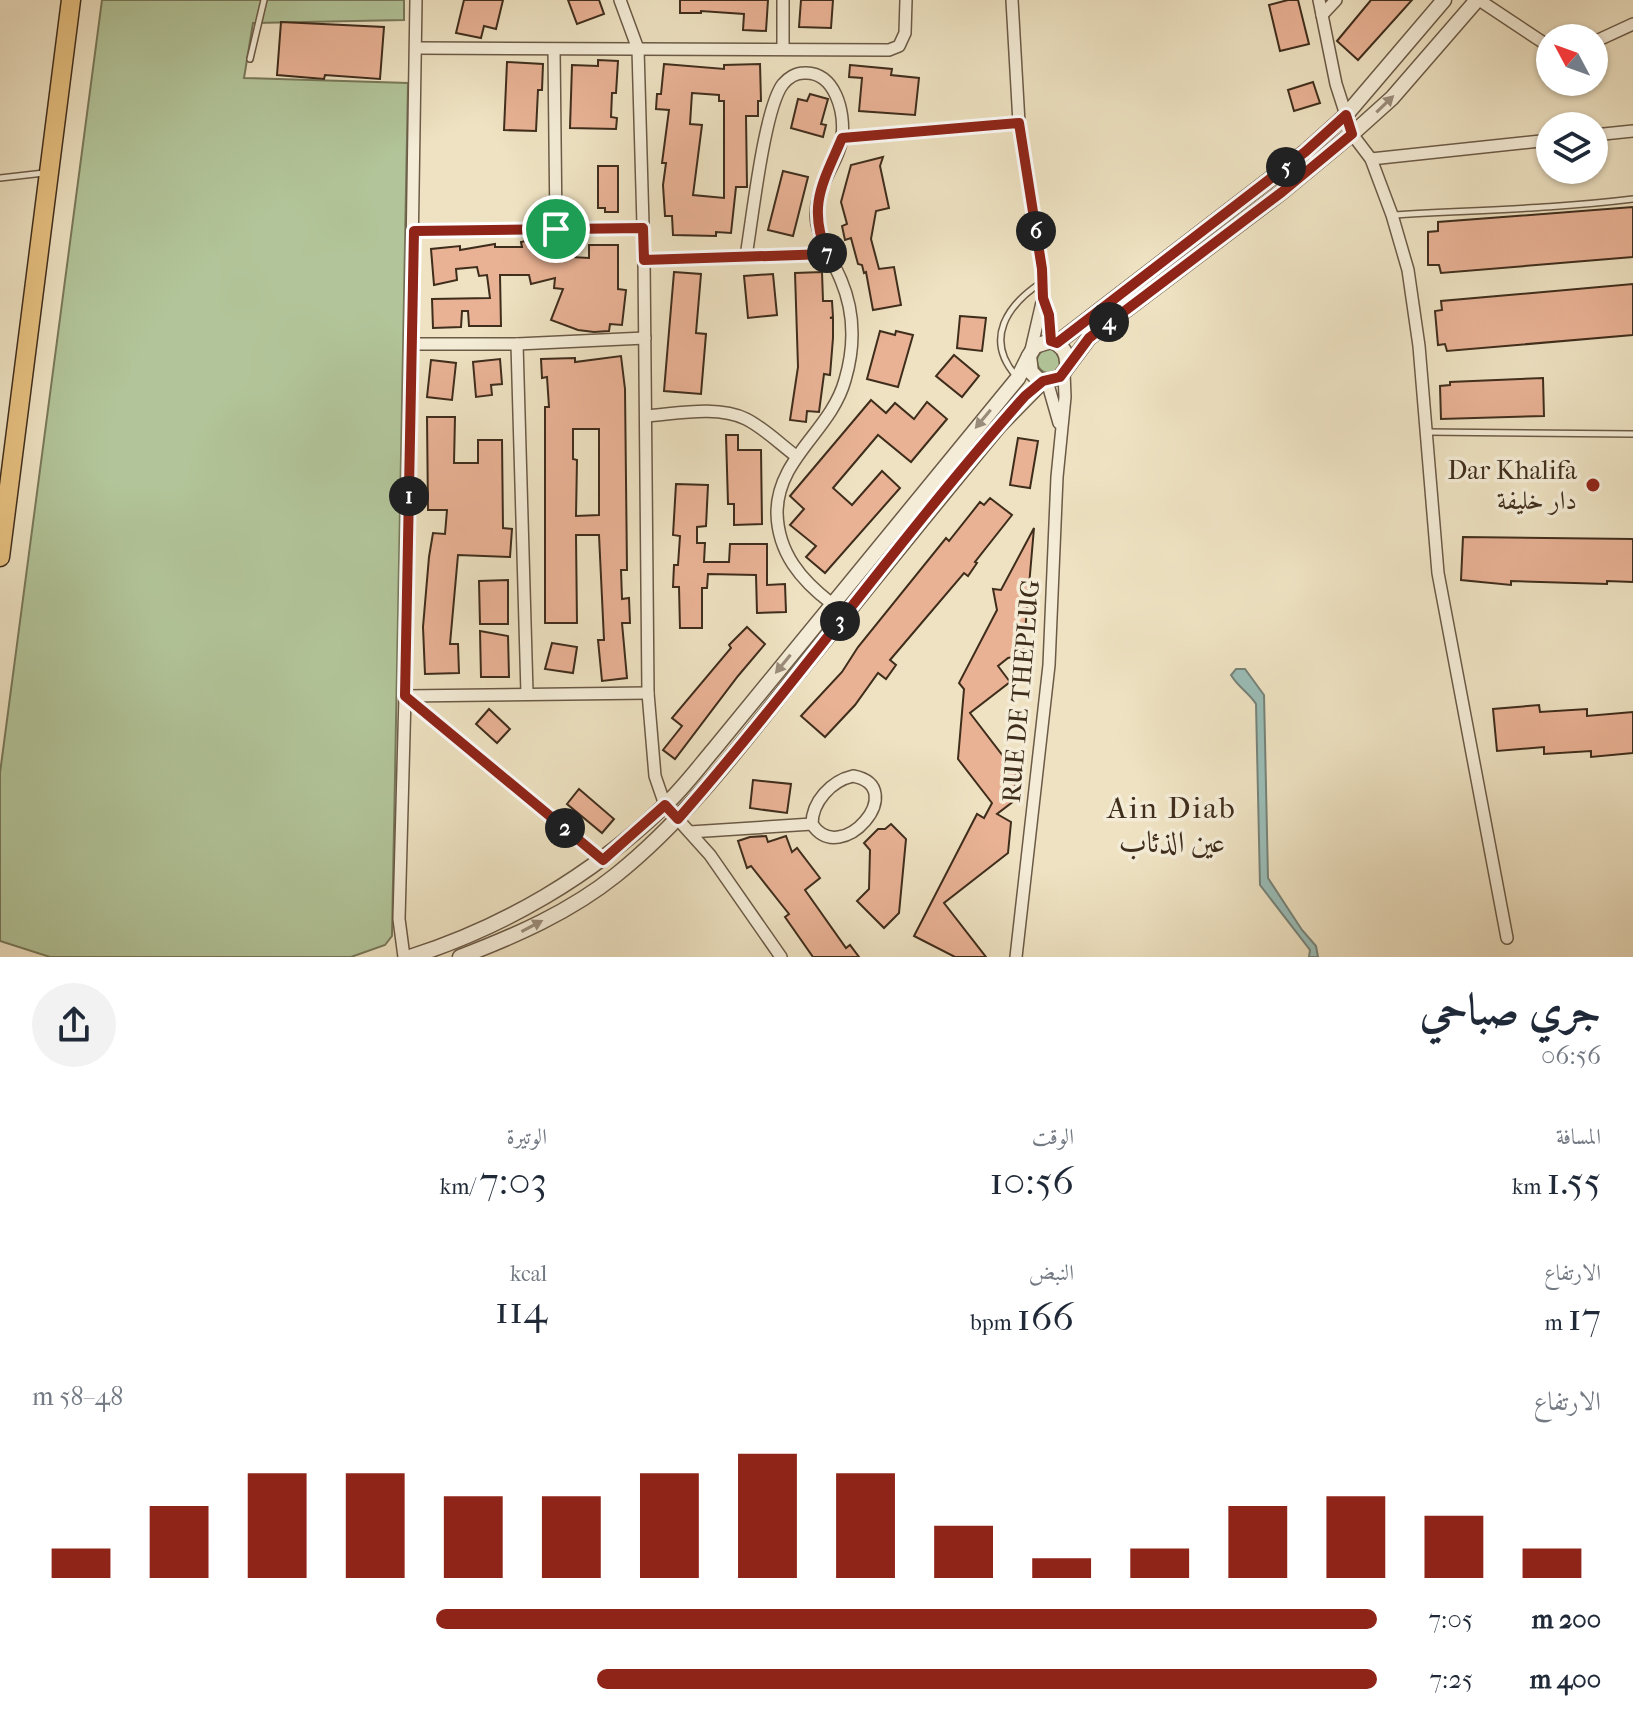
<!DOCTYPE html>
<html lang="ar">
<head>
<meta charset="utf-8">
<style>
  body { margin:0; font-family:"IM FELL French Canon",Amiri,serif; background:#f2f2f3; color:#1f2937; direction:rtl; height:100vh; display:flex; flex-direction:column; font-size:30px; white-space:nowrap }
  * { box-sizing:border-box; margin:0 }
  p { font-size:26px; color:#747a83 }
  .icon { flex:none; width:44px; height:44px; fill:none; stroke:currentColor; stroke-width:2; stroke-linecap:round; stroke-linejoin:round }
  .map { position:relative; height:957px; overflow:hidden; direction:ltr }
  .details { display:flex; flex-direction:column; background:#fff; flex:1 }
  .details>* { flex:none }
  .needle { width:52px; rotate:311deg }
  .tools { position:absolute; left:1536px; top:24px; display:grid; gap:16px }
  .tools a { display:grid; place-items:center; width:72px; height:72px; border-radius:50%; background:#fff; box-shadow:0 2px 6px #0004; font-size:40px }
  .pin { position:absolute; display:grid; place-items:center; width:68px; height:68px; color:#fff; margin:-34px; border:4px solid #fff; border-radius:50%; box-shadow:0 2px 8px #0007 }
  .km { position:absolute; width:40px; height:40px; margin:-20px; border-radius:50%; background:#222; color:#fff; font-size:22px; line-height:40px; text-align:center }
  .round { display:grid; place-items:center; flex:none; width:84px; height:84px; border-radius:42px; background:#f2f2f3 }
  .overview { display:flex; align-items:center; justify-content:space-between; height:136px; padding:0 32px }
  h1 { font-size:44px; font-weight:600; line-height:60px }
  .stats { display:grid; grid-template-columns:repeat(3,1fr); gap:12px; height:136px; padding:8px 32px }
  .stats div { display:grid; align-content:center }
  .stats b { font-size:40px; font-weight:600 }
  .stats small { font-size:22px; font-weight:400 }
  .stats p { font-size:22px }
  .chart { height:224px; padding:16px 32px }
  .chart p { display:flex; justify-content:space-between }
  .chart svg { width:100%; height:144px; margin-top:8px; stroke:#8f2418; stroke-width:6 }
  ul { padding:0 32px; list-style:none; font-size:26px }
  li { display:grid; grid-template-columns:128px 96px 1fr; align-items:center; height:60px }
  li i { height:20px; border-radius:10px; background:#8f2418 }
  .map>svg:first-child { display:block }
  .green { fill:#b2c499; stroke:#78785a; stroke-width:2 }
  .water { fill:#9abdb7; stroke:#768379; stroke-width:2 }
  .building { fill:#e9b295; stroke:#3f2d1c; stroke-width:2; fill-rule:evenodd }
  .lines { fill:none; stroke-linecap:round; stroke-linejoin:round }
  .service-casing { stroke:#6b5a46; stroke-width:8 }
  .minor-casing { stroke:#6b5a46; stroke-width:14 }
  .tertiary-casing { stroke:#6b5a46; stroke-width:17 }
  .primary-casing { stroke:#3f2d1c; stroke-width:21 }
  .service { stroke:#f4ecd7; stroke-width:5 }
  .minor { stroke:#f4ecd7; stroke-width:11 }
  .tertiary { stroke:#f4ecd7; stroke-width:14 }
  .primary { stroke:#e7c181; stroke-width:18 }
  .oneway { fill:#9a8c7a }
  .route-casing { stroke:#fff; stroke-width:16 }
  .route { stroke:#8f2418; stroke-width:10 }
  .poi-dot { fill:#8f2418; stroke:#f4ecd7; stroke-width:3 }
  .labels { text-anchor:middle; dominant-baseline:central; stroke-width:7; stroke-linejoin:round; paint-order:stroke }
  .poi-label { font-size:26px; fill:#3f2d1c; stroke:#f4ecd7; text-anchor:end }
  .street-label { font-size:26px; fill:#3f2d1c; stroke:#f4ecd7 }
  .quarter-label { font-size:30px; letter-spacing:2px; fill:#3f2d1c; stroke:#f4ecd7 }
</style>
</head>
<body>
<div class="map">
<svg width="1633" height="957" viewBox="0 0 1633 957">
  <rect width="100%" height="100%" fill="#eee2c2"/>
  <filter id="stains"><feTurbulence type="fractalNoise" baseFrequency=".0025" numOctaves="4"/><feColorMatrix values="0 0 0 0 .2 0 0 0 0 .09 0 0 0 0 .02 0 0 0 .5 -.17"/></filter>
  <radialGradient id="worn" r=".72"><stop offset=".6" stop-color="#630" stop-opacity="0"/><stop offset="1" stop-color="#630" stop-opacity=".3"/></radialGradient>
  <g class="green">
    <path d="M102,0H404V20L253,23L244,78L408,83L392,936L385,945L351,957H50L0,941V773Z"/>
    <circle cx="1049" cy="361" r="12"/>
  </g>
  <path class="water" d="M1236,669H1245L1264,695L1268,878L1302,930L1316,946L1318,957H1309L1310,950L1260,885L1256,704C1249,693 1238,687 1231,675Z"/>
  <g class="building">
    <path d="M464,0H503L496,29L484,26L481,38L456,33Z"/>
    <path d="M568,0H599L604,14L577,24Z"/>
    <path d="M680,0H768L766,31L743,30L744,14L701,11V13H680Z"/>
    <path d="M801,0H833L831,28L799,27Z"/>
    <path d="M1288,0H1298L1309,44L1280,51L1269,5Z"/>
    <path d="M1371,0H1412L1358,60L1337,41Z"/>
    <path d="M281,22L384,27L380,79L325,75L324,79L277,75Z"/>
    <path d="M598,60L618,61L616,93H612L611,117L617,118L616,129L570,128L572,65L598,66Z"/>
    <path d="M507,62L543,64L542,90H538L536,131L504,130Z"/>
    <path d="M664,64L724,69V65L760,64L761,101H758V116H746L747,187H736L731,233L716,232V236L673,235L672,216H665L663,185L666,163H662L669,110L656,109L657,94H661ZM692,93L719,95V101H724V198L693,195L702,125L690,124Z"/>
    <path d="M850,65L892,69L891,75L919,78L915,115L859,111L862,78L849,77Z"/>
    <path d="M1313,82L1320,103L1294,111L1288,90Z"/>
    <path d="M810,94L828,99L821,124L826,125L823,137L791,128L798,99L807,101Z"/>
    <path d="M883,157L880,166L889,208L876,211L871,239L879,269L894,267L901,305L873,310L866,272L864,273L862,265L858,264L851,238L845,240L842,226L847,224L841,202L851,165Z"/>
    <path d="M598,166H618V212H605V208H598Z"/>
    <path d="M783,171L808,177L793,236L768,230Z"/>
    <path d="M1633,207V257L1441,273L1439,265H1428V232L1438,231V222Z"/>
    <path d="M541,238L544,249L551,247L553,256L589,258V245H618V289L626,290L622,325L610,324L609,331L594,332L578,330L551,320L563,289L554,288L555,278L531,284L529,275H500L501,326H469L468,311H462L461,327L433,328L432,299L490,298L487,275L479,276L477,267L456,269L457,280L434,285L431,249L460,246V250L495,244V247H522L521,242Z"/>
    <path d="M674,272L701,274L696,333L706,334L701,394L664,391Z"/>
    <path d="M822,272L823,301H832L833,317L830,318H833V338L830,375L824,374L819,412L807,411L806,422L790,420L798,367L795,273Z"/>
    <path d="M773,274L777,315L748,318L744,276Z"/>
    <path d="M1633,284V335L1447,351L1445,344L1438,345L1435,311L1442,310L1441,301Z"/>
    <path d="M960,316L986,318L982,351L957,348Z"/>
    <path d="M880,331L895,335L896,331L913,335L898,387L867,379Z"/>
    <path d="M954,355L979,376L962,397L936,376Z"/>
    <path d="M621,356L625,389L627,570H621L622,599L629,598L630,623H622L627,678L602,681L598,640H604L599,535H576L577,623H545V407H549L547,377L542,378L541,359L575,358V362ZM573,429H599V515L576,516L577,460L573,459Z"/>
    <path d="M500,359L502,384L491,385L492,395L476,397L473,362Z"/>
    <path d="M431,360L456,363L452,400L427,397Z"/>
    <path d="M1543,378L1544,416L1441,419L1440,386L1450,385V382Z"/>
    <path d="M871,400L886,413L895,403L914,419L927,402L947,419L911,462L878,435L833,488L852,505L882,471L900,488L825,573L806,557L816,546L790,525L804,509L790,496Z"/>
    <path d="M427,417H455L454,463H478V440H502L503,528L512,529L510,557L458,555L450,644H458L459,673L425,674L423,627L429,557L433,533L445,534L447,510H428Z"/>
    <path d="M726,435H738V450H761L762,524L734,525V504H728Z"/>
    <path d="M1018,438L1038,441L1030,488L1010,485Z"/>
    <path d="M676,484L708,485L706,526L697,527V543H705L704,562H729L730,544H767V585L785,584L786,612L757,613L756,575L708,574L707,588H702V628H680L679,587H673L674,565H678L680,536L673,535Z"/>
    <path d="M990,498L1012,515L975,562L977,563L968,576L964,573L890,660L896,665L886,679L878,673L855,705L825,737L801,716L842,672L858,647L946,538L949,541L980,502L984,505Z"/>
    <path d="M1034,528L1023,655L1008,658L998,666L1010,682L970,713L1016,773L1014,801L997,814L1011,822L1008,853L944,903L986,957H955L914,936L977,814L984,818L992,803L958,759L964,689L959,683L997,610L993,589L1001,590Z"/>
    <path d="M1463,537L1633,539V582L1607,581V584L1511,581V585L1461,580Z"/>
    <path d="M508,580V624H480L479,581Z"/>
    <path d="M747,627L765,644L738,676L675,759L663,750L682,726L672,718L731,648L729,645Z"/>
    <path d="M480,631L508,636L509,677H481Z"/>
    <path d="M552,643L577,647L573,673L545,669Z"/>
    <path d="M1539,705L1540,712L1587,709V716L1633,712V753L1591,757V751L1544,754V747L1497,751L1493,709Z"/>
    <path d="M489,709L510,729L497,743L476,724Z"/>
    <path d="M753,780L791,784L787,813L750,808Z"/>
    <path d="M579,789L614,819L602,833L567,804Z"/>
    <path d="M891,824L906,839L899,913L884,928L857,901L869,889L870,850L864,843L878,829H885Z"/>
    <path d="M766,836L768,842L786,836L792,852L797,848L820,878L805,890L846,948L850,945L859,957H813L785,917L789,914L751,866L747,868L738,841L750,837Z"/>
  </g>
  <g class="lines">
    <defs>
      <g id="service">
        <path d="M250,59L264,0"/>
        <path d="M0,178L44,173"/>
        <path d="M1392,215C1473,210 1553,209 1633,199"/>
        <path d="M1016,376C984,339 1007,305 1042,282"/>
        <path d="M1426,432L1633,434"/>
      </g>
      <g id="minor">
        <path d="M620,0L638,49L644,260L648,693L655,776L665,805L710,855L781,957"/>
        <path d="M783,0V49"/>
        <path d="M1012,0L1019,123L1042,269L1043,298L1031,350"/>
        <path d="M1319,0L1336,84L1346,115L1352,134L1371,159L1392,215L1408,270L1419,346L1438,573L1507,938"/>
        <path d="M1479,0L1550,47"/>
        <path d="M1322,15L1336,0"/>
        <path d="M1594,42L1633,24"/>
        <path d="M417,48L889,50L899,46L905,33L906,0"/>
        <path d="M554,50L556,229"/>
        <path d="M1594,135L1633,131"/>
        <path d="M842,138L1019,123"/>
        <path d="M1371,159L1550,140"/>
        <path d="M414,231L643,228"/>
        <path d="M746,256C752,222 764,108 783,84C788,78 796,73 804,73C835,71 845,112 842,137C839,165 811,189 817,224C821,244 833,261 841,280C855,313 855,346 845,380C831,431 777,458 777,513C778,553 801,580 831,603"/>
        <path d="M644,260L827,254"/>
        <path d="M1043,299L1049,315L1051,341"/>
        <path d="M411,344H517L645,338"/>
        <path d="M517,344L527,693"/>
        <path d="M1047,381L1059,423"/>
        <path d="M646,416C676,414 717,405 746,419C764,428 780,444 796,456"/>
        <path d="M405,696L603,860"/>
        <path d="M405,696L648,693"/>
        <path d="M853,776C911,787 841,869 812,824C812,802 831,781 853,776Z"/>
        <path d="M690,832L812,824"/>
        <path d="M404,957L399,919L405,696L416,0"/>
        <path d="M1016,957L1049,665L1057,477L1065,397L1064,372"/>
      </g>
      <g id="tertiary">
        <path d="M1057,343L1305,152L1346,115L1444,0"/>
        <path d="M1067,366C1068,354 1063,345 1051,341L1035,346L1029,356L1031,372L1039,380L1047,381L1060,377L1089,338L1282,192L1352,134L1392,98L1477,0"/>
        <path d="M410,957C504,927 591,876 662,808C682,790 698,768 715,748L1018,378L1029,356"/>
        <path d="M460,957C515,936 570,912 616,875C686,819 740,746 795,677C863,593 930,509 999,426L1043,381"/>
      </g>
      <path id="primary" d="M0,557L71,0"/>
    </defs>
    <use href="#service" class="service-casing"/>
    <use href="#minor" class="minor-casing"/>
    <use href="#tertiary" class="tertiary-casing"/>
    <use href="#primary" class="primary-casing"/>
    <use href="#service" class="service"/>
    <use href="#minor" class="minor"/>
    <use href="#tertiary" class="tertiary"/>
    <use href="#primary" class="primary"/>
  </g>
  <defs><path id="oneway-solid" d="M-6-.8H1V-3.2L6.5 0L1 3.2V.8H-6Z" transform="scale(2)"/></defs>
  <g class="oneway">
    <use href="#oneway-solid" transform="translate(1385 104) rotate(-44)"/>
    <use href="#oneway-solid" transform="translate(983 419) rotate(130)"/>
    <use href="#oneway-solid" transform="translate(783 664) rotate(129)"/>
    <use href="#oneway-solid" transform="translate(532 926) rotate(-28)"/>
  </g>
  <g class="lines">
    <defs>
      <path id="route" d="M1346,115L1352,134L1282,192L1089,338L1060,377L1043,381L1025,396C904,532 798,682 678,819L665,805L603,860L405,696L414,231L643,228L644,260L827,254C807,205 823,183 842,138L1019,123L1042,269L1043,298L1049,315L1051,341L1057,343L1305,152Z"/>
    </defs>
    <use href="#route" class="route-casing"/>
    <use href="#route" class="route"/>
  </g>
  <circle class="poi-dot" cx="1593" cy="485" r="8"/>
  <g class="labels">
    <g class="poi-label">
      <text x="1577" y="470">Dar Khalifa<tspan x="1577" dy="30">دار خليفة</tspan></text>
    </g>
    <g class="street-label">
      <text transform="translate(1021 691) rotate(-85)">RUE DE THEPLUG</text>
    </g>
    <g class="quarter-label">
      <text x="1172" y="808">Ain Diab<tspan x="1172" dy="34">عين الذئاب</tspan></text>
    </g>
  </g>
  <rect width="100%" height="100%" filter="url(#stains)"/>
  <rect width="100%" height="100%" fill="url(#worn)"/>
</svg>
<div class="tools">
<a><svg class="needle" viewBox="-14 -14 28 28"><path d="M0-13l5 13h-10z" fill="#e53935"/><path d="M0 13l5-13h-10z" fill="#747a83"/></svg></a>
<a><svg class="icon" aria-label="layers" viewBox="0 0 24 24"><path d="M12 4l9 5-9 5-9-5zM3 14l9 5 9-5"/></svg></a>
</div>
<div class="pin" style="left:556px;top:229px;background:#1e9e55"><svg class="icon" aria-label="arrive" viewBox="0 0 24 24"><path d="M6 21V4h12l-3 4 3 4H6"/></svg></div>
<b class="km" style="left:409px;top:496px">1</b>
<b class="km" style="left:565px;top:828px">2</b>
<b class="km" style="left:840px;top:621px">3</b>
<b class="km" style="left:1109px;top:322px">4</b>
<b class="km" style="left:1286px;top:167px">5</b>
<b class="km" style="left:1036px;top:231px">6</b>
<b class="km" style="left:827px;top:253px">7</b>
</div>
<section class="details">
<div class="overview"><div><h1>جري صباحي</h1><p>06:56</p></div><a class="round"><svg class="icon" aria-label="share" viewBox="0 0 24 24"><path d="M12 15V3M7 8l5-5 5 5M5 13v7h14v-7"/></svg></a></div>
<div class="stats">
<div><p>المسافة</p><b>1.55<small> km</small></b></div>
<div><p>الوقت</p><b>10:56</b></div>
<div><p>الوتيرة</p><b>7:03<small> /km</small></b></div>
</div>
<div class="stats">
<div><p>الارتفاع</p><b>17<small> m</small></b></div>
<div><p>النبض</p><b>166<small> bpm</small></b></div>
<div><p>kcal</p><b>114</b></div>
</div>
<div class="chart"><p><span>الارتفاع</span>48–58 m</p>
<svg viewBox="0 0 160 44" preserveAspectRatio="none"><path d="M5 44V35M15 44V22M25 44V12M35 44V12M45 44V19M55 44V19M65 44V12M75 44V6M85 44V12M95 44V28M105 44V38M115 44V35M125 44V22M135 44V19M145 44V25M155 44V35"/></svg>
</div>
<ul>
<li><b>200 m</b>7:05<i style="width:70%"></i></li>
<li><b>400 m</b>7:25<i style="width:58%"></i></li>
</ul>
</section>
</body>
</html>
